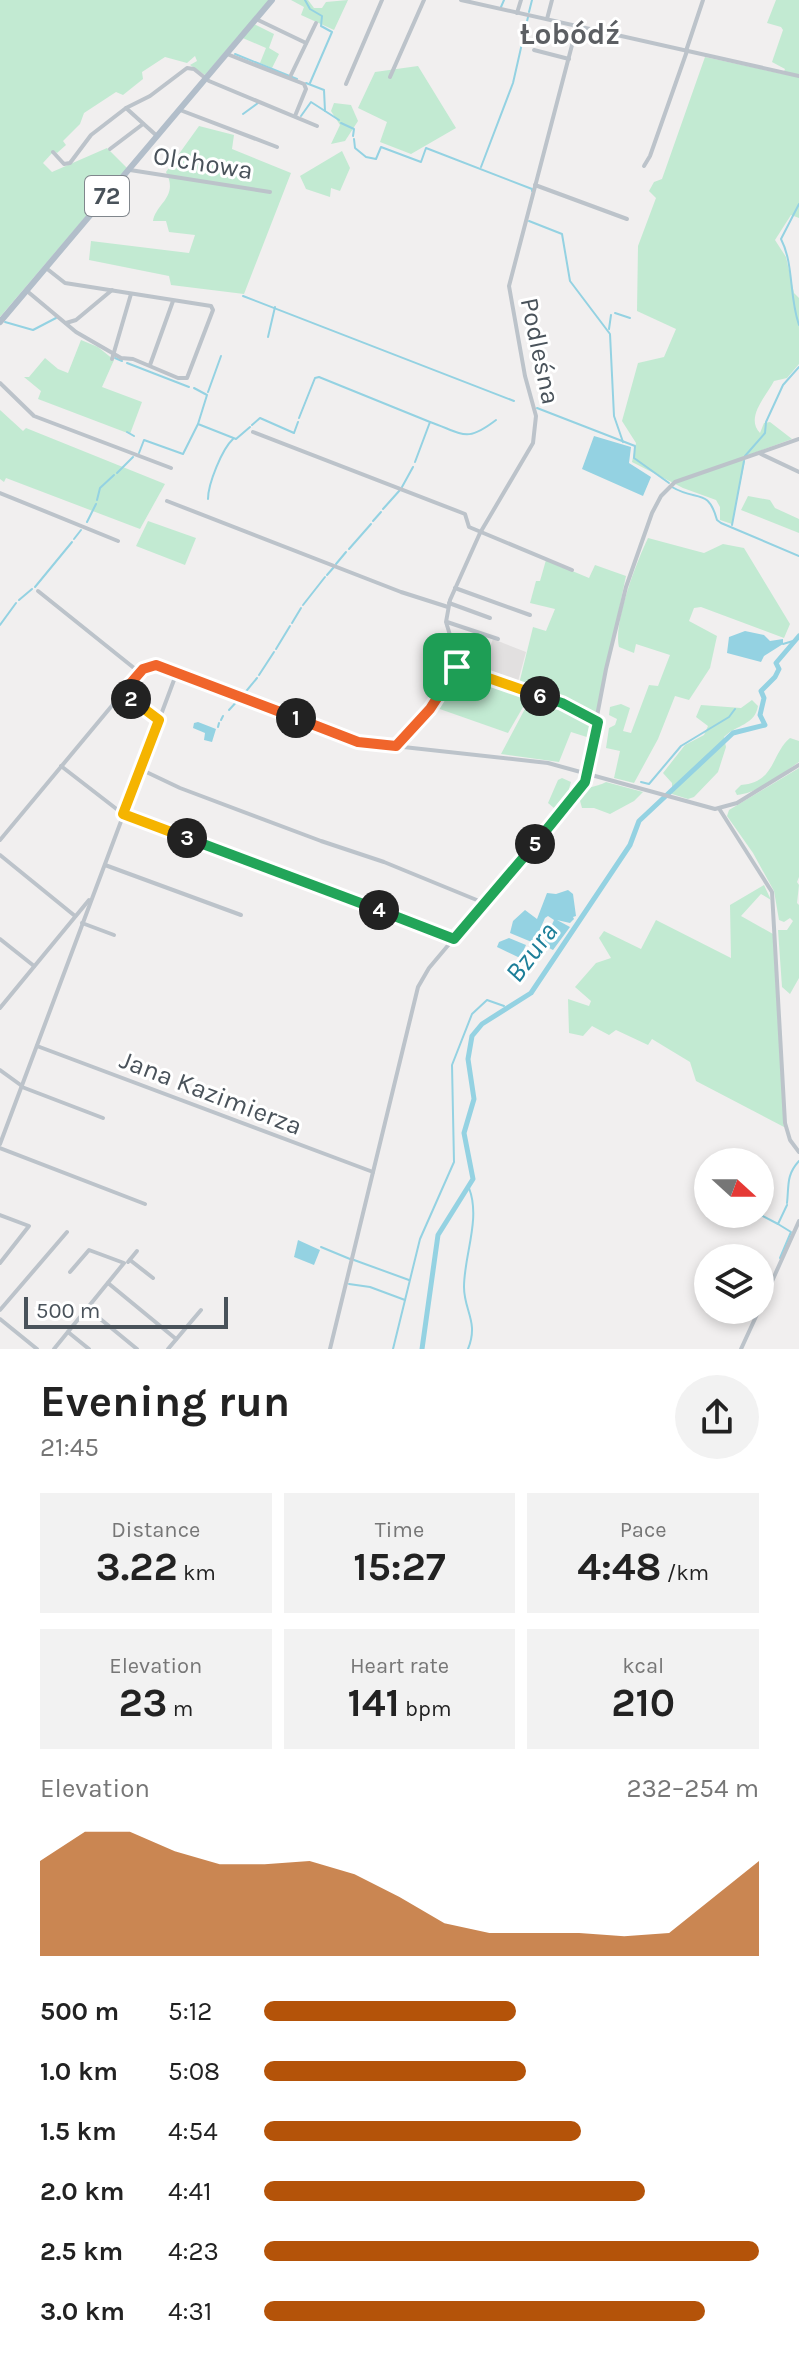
<!DOCTYPE html>
<html lang="en">
<head>
<meta charset="utf-8">
<style>
  body { margin:0; font-family:Karla,sans-serif; background:#f2f2f2; color:#222; height:100vh; display:flex; flex-direction:column; font-size:30px; white-space:nowrap }
  * { box-sizing:border-box; margin:0 }
  p { font-size:26px; color:#767676 }
  .icon { flex:none; width:44px; height:44px; fill:none; stroke:currentColor; stroke-width:2; stroke-linecap:round; stroke-linejoin:round }
  .map { position:relative; height:1349px; overflow:hidden }
  .details { display:flex; flex-direction:column; background:#fff; flex:1 }
  .details>* { flex:none }
  .needle { width:52px; rotate:111deg }
  .controls { position:absolute; left:694px; top:1148px; display:grid; gap:16px }
  .controls a { display:grid; place-items:center; width:80px; height:80px; border-radius:50%; background:#fff; box-shadow:0 4px 12px #0003; font-size:40px }
  .scale { position:absolute; left:24px; bottom:20px; width:204px; box-sizing:border-box; padding-left:8px; border:4px solid #49525a; border-top:0; font-size:22px; line-height:28px; white-space:nowrap; color:#49525a; -webkit-text-stroke:6px #fff; paint-order:stroke }
  .pin { position:absolute; display:grid; place-items:center; width:68px; height:68px; color:#fff; margin:-34px; border-radius:16px; box-shadow:0 4px 12px #0006 }
  .km { position:absolute; width:40px; height:40px; margin:-20px; border-radius:50%; background:#222; color:#fff; font-size:22px; line-height:40px; text-align:center }
  .round { display:grid; place-items:center; flex:none; width:84px; height:84px; border-radius:42px; background:#f2f2f2 }
  .overview { display:flex; align-items:center; justify-content:space-between; height:136px; padding:0 40px }
  h1 { font-size:44px; font-weight:700; line-height:60px }
  .metrics { display:grid; grid-template-columns:repeat(3,1fr); gap:12px; height:136px; padding:8px 40px }
  .metrics div { display:grid; align-content:center; border-radius:0px; background:#f2f2f2; text-align:center }
  .metrics b { font-size:40px; font-weight:700 }
  .metrics small { font-size:22px; font-weight:400 }
  .metrics p { font-size:22px }
  .chart { height:224px; padding:16px 40px }
  .chart p { display:flex; justify-content:space-between }
  .chart svg { width:100%; height:144px; margin-top:8px; fill:#b45309; opacity:.7 }
  ul { padding:0 40px; list-style:none; font-size:26px }
  li { display:grid; grid-template-columns:128px 96px 1fr; align-items:center; height:60px }
  li i { height:20px; border-radius:10px; background:#b45309 }
  .map>svg:first-child { display:block }
  .education { fill:#e2e0e0 }
  .green { fill:#c2ead2 }
  .water { fill:#94d2e2 }
  .lines { fill:none; stroke-linecap:round; stroke-linejoin:round }
  .stream { stroke:#94d2e2; stroke-width:2 }
  .river { stroke:#94d2e2; stroke-width:5 }
  .minor { stroke:#bcc3ca; stroke-width:4 }
  .major { stroke:#b2beca; stroke-width:6 }
  .split-1-casing { stroke:#fff; stroke-width:16 }
  .split-2-casing { stroke:#fff; stroke-width:16 }
  .split-3-casing { stroke:#fff; stroke-width:16 }
  .split-4-casing { stroke:#fff; stroke-width:16 }
  .split-5-casing { stroke:#fff; stroke-width:16 }
  .split-6-casing { stroke:#fff; stroke-width:16 }
  .split-7-casing { stroke:#fff; stroke-width:16 }
  .split-1 { stroke:#f0652b; stroke-width:10 }
  .split-2 { stroke:#f0652b; stroke-width:10 }
  .split-3 { stroke:#f5b400; stroke-width:10 }
  .split-4 { stroke:#22a559; stroke-width:10 }
  .split-5 { stroke:#22a559; stroke-width:10 }
  .split-6 { stroke:#22a559; stroke-width:10 }
  .split-7 { stroke:#f5b400; stroke-width:10 }
  .labels { text-anchor:middle; dominant-baseline:central; stroke-width:6; stroke-linejoin:round; paint-order:stroke }
  .shield { fill:#fff; stroke:#80868c; stroke-width:2 }
  .shield-label { font-size:24px; font-weight:bold; fill:#49525a }
  .street-label { font-size:26px; fill:#49525a; stroke:#fff }
  .water-label { font-size:28px; font-style:italic; fill:#1d7f99; stroke:#fff }
  .quarter-label { font-size:30px; font-weight:bold; fill:#5c5f63; stroke:#fff }
</style>
</head>
<body>
<div class="map">
<svg width="799" height="1349" viewBox="0 0 799 1349">
  <rect width="100%" height="100%" fill="#f1efef"/>
  <path class="education" d="M493,639L526,652L517,685L480,673Z"/>
  <g class="green">
    <path d="M0,0H269L250,22L274,34L269,48L279,54L272,68L260,63L266,48L238,36L205,75L190,65L197,61L195,56L187,63L165,57L142,72L143,79L123,95L116,92L84,113L80,124L63,141L66,145L57,153L54,151L43,163L52,172L107,148L127,168L0,317Z"/>
    <path d="M291,0H308L314,8H322L326,2L348,0L334,30L301,15L304,7Z"/>
    <path d="M776,0H799V218L791,215L775,240L786,257L794,293L799,298V364L787,378L774,381C766,396 745,418 760,433L764,423L770,422L792,439L746,456L732,524L720,520V507L716,500L683,488L632,462L636,443L622,421L638,363L664,357L676,329L637,311L638,246L656,198L649,191L654,182L662,179L705,57L783,74L785,69L772,62L783,30L781,27L767,23Z"/>
    <path d="M418,66L456,128L411,154L380,142L387,122L358,108L375,72Z"/>
    <path d="M334,103L351,105L358,121L345,141L331,144L340,125L331,111Z"/>
    <path d="M199,126L234,135L232,149L291,173L244,294L171,285L169,276L89,260L91,241L189,253L195,235L169,232L166,221H153C156,203 179,197 166,172Z"/>
    <path d="M342,151L350,168L340,191L331,188L330,197L306,189L300,176Z"/>
    <path d="M81,340L98,347L114,360L102,387L142,402L130,434L38,399L41,391L24,377H29L45,358L58,369L68,373Z"/>
    <path d="M0,410L23,431L26,428L165,484L140,529L6,478L4,482L0,479Z"/>
    <path d="M748,496L770,500L775,508L799,519V533L741,510Z"/>
    <path d="M148,521L196,538L185,565L136,546Z"/>
    <path d="M648,538L704,553L723,544L744,548L790,624L784,638L701,607L694,608L689,621L717,636L710,668L689,700L675,696L658,739L634,783L614,778L620,751L606,748L609,728L615,725L617,719L609,715L610,707L621,704L630,708L623,731L631,733L649,685L658,686L670,655L636,644L634,653L619,647C613,622 637,561 648,538Z"/>
    <path d="M546,560L589,578L595,565L626,576L596,719L562,701L519,684L533,627L546,631L555,609L530,603L536,581H540Z"/>
    <path d="M461,670L530,695L508,733L434,707L456,673Z"/>
    <path d="M548,700L595,723L593,739L571,732L559,762L501,754L527,705L531,701Z"/>
    <path d="M752,700L758,706C755,725 736,725 724,737L726,747L718,772L694,797L688,799L672,794V783L663,773L685,745L704,735L708,726L696,717L701,705L741,708Z"/>
    <path d="M790,738L799,741V762C781,774 759,793 737,795L735,791L741,785C775,783 771,754 790,738Z"/>
    <path d="M799,768V877L797,882L799,885L797,903L799,905V978L790,994L782,987L778,930H787L793,921L790,918L784,922L779,920L774,891L753,853L727,816L729,810Z"/>
    <path d="M562,778L571,782L569,789L573,791L562,809L554,808L548,803L558,780Z"/>
    <path d="M606,782L643,792L634,801L610,814L594,808H582L579,797C586,785 595,788 606,782Z"/>
    <path d="M764,885L771,900L761,894L741,916L773,934L784,1127L696,1081L690,1062L652,1039L648,1045L616,1030L609,1035L592,1026L583,1036L569,1033L568,999L589,1006L591,1001L575,987L596,963L611,958L599,938L604,931L641,949L656,920L731,958L730,905Z"/>
  </g>
  <g class="water">
    <path d="M594,436L631,447L629,463L651,477L643,496L582,469Z"/>
    <path d="M745,631L764,635L770,641L783,639V644L764,656L761,662L727,653L729,637Z"/>
    <path d="M198,722L216,729L212,742L204,740L205,733L193,728L194,723Z"/>
    <path d="M568,890L573,894L576,916L573,917L574,919L570,923L557,920L570,927L553,950L543,945L554,920L548,916L545,918L534,943L510,933L513,921L525,910L537,919L547,893L556,894Z"/>
    <path d="M509,938L526,945L520,958L497,947L499,942Z"/>
    <path d="M298,1240L320,1250L314,1265L294,1257Z"/>
  </g>
  <g class="lines">
    <g class="stream">
      <path d="M305,0L310,9L322,16L321,26L332,32L310,83"/>
      <path d="M501,7L504,0"/>
      <path d="M529,12L532,0"/>
      <path d="M235,54L297,79"/>
      <path d="M306,83L324,90L325,111L339,120"/>
      <path d="M243,114L258,103"/>
      <path d="M301,116L311,102L325,111"/>
      <path d="M341,123L354,129L353,136"/>
      <path d="M354,139L355,148L366,157L376,159L381,147L421,162L426,148L532,189V191"/>
      <path d="M481,167L513,83L528,17"/>
      <path d="M799,204L781,239C794,264 789,297 799,325"/>
      <path d="M529,221L562,234L570,281L610,334L614,416L623,442"/>
      <path d="M243,296L514,401"/>
      <path d="M615,313L630,318"/>
      <path d="M5,322L33,330L56,318"/>
      <path d="M609,329L611,315"/>
      <path d="M268,337L275,307"/>
      <path d="M115,358L122,361"/>
      <path d="M127,363L189,387"/>
      <path d="M194,388L207,395L198,424L236,439L250,427"/>
      <path d="M208,392L221,356"/>
      <path d="M537,408L635,446L634,458L669,483"/>
      <path d="M299,418L315,378L319,377L430,422"/>
      <path d="M252,425L260,418L294,433L298,422"/>
      <path d="M127,432L134,436"/>
      <path d="M139,453L144,440L183,454L198,424"/>
      <path d="M745,456L765,433L766,422L783,385L799,367"/>
      <path d="M415,462L430,422C464,434 466,443 496,420"/>
      <path d="M117,473L133,457"/>
      <path d="M402,487L413,467"/>
      <path d="M672,487C697,502 708,487 717,520L721,523L799,556"/>
      <path d="M208,499C208,484 222,449 233,439"/>
      <path d="M97,500L100,488L114,475"/>
      <path d="M383,509L400,490"/>
      <path d="M373,521L381,512"/>
      <path d="M87,522L96,504"/>
      <path d="M732,525L744,461"/>
      <path d="M74,539L81,530"/>
      <path d="M349,549L371,524"/>
      <path d="M336,564L346,552"/>
      <path d="M327,575L334,567"/>
      <path d="M35,587L72,542"/>
      <path d="M19,600L32,589"/>
      <path d="M303,605L325,577"/>
      <path d="M292,623L301,608"/>
      <path d="M0,625L16,603"/>
      <path d="M783,644L793,641"/>
      <path d="M276,649L290,626"/>
      <path d="M259,675L274,652"/>
      <path d="M243,695L257,678"/>
      <path d="M229,710L240,698"/>
      <path d="M221,720L223,716"/>
      <path d="M218,727L219,723"/>
      <path d="M641,782L649,784L681,746L729,717L735,709"/>
      <path d="M705,1187L708,1188"/>
      <path d="M787,1203C789,1186 786,1175 799,1161"/>
      <path d="M759,1214L778,1224L787,1205"/>
      <path d="M778,1224L791,1232L780,1258"/>
      <path d="M321,1247L350,1259"/>
      <path d="M354,1260L409,1280"/>
      <path d="M349,1284L370,1287L405,1300"/>
      <path d="M393,1349L420,1239L454,1162L452,1065L472,1014L487,1000L504,1006"/>
      <path d="M468,1349C479,1322 464,1311 464,1287C464,1255 481,1219 469,1188"/>
    </g>
    <path class="river" d="M422,1349L438,1235L473,1179L464,1133L474,1099L468,1059L472,1036L482,1024L531,993L630,845L639,821L733,733L765,725L760,715L764,698L761,691L775,677L779,669L776,663L799,636"/>
    <g class="minor">
      <path d="M461,0L799,76"/>
      <path d="M517,13L521,0"/>
      <path d="M256,19L306,43"/>
      <path d="M547,19L552,0"/>
      <path d="M534,50L569,59"/>
      <path d="M686,51L703,0"/>
      <path d="M227,54L304,84L306,89L295,116"/>
      <path d="M291,75L316,23"/>
      <path d="M390,77L424,0"/>
      <path d="M346,84L382,0"/>
      <path d="M126,108L157,136"/>
      <path d="M180,110L277,147"/>
      <path d="M110,149L143,124"/>
      <path d="M53,152L64,164L70,163L91,135L126,108L150,96L187,68L194,69L209,81L317,126"/>
      <path d="M644,166L650,156L687,51"/>
      <path d="M130,170L270,192"/>
      <path d="M535,185L627,219"/>
      <path d="M27,291L76,332L121,358L133,359L178,378H187L213,310L211,306L65,283L46,268"/>
      <path d="M66,323L76,320L112,290"/>
      <path d="M112,359L131,294"/>
      <path d="M150,365L173,301"/>
      <path d="M0,383L34,416L171,468"/>
      <path d="M253,432L465,514L469,527L572,570"/>
      <path d="M761,454L799,472"/>
      <path d="M0,493L118,541"/>
      <path d="M167,501L401,592L448,607"/>
      <path d="M455,588L530,615"/>
      <path d="M38,591L139,672"/>
      <path d="M449,603L490,618"/>
      <path d="M447,622L498,639"/>
      <path d="M457,667L562,703L598,722"/>
      <path d="M123,692L159,720"/>
      <path d="M396,746L430,709L456,669L457,658L446,622L450,600L480,533L533,443L536,416L525,376L509,286L577,26"/>
      <path d="M61,766L123,814L454,939"/>
      <path d="M140,769L180,788L321,841L384,862L484,903"/>
      <path d="M720,810L772,892L785,1123L790,1140L799,1152"/>
      <path d="M0,840L140,672L153,665L169,669L358,742L548,763L715,809L737,803L799,765"/>
      <path d="M0,855L75,916"/>
      <path d="M105,865L241,915"/>
      <path d="M82,923L114,935"/>
      <path d="M0,939L34,966"/>
      <path d="M0,1008L89,900"/>
      <path d="M37,1046L373,1172"/>
      <path d="M0,1070L22,1086"/>
      <path d="M22,1087L103,1118"/>
      <path d="M0,1144L177,672"/>
      <path d="M0,1148L145,1204"/>
      <path d="M0,1215L29,1226L0,1263"/>
      <path d="M130,1260L153,1278"/>
      <path d="M128,1262L137,1251"/>
      <path d="M108,1283L176,1339"/>
      <path d="M87,1308L137,1349"/>
      <path d="M760,1308L799,1221"/>
      <path d="M0,1310L67,1232"/>
      <path d="M0,1319L37,1349"/>
      <path d="M68,1332L89,1349"/>
      <path d="M54,1349L124,1263L89,1250L70,1272"/>
      <path d="M168,1349L201,1310"/>
      <path d="M330,1349L418,987L429,968L584,784L606,669L626,587L652,513L661,496L675,482L799,439"/>
      <path d="M741,1349L759,1310"/>
    </g>
    <path class="major" d="M0,322L272,0"/>
  </g>
  <g class="lines">
    <defs>
      <path id="split-1" d="M296,718L358,742L396,746L430,709L457,667"/>
      <path id="split-2" d="M131,699L123,692L143,669L156,665L296,718"/>
      <path id="split-3" d="M131,699L159,720L123,814L187,838"/>
      <path id="split-4" d="M187,838L379,910"/>
      <path id="split-5" d="M379,910L454,939L535,844"/>
      <path id="split-6" d="M535,844L585,782L598,722L562,703L540,696"/>
      <path id="split-7" d="M457,667L540,696"/>
    </defs>
    <use href="#split-1" class="split-1-casing"/>
    <use href="#split-2" class="split-2-casing"/>
    <use href="#split-3" class="split-3-casing"/>
    <use href="#split-4" class="split-4-casing"/>
    <use href="#split-5" class="split-5-casing"/>
    <use href="#split-6" class="split-6-casing"/>
    <use href="#split-7" class="split-7-casing"/>
    <use href="#split-1" class="split-1"/>
    <use href="#split-2" class="split-2"/>
    <use href="#split-3" class="split-3"/>
    <use href="#split-4" class="split-4"/>
    <use href="#split-5" class="split-5"/>
    <use href="#split-6" class="split-6"/>
    <use href="#split-7" class="split-7"/>
  </g>
  <g class="labels">
    <rect class="shield" x="85" y="176" width="44" height="40" rx="6"/>
    <g class="shield-label">
      <text x="107" y="196">72</text>
    </g>
    <g class="street-label">
      <text transform="translate(203 163) rotate(9)">Olchowa</text>
      <text transform="translate(540 351) rotate(78)">Podleśna</text>
      <text transform="translate(211 1093) rotate(21)">Jana Kazimierza</text>
    </g>
    <g class="water-label">
      <text transform="translate(531 952) rotate(-53)">Bzura</text>
    </g>
    <g class="quarter-label">
      <text x="570" y="34">Łobódź</text>
    </g>
  </g>
</svg>
<div class="controls">
<a><svg class="needle" viewBox="-14 -14 28 28"><path d="M0-13l5 13h-10z" fill="#e53935"/><path d="M0 13l5-13h-10z" fill="#767676"/></svg></a>
<a><svg class="icon" aria-label="layers" viewBox="0 0 24 24"><path d="M12 4l9 5-9 5-9-5zM3 14l9 5 9-5"/></svg></a>
</div>
<div class="scale">500 m</div>
<div class="pin" style="left:457px;top:667px;background:#1e9e55"><svg class="icon" aria-label="arrive" viewBox="0 0 24 24"><path d="M6 21V4h12l-3 4 3 4H6"/></svg></div>
<b class="km" style="left:296px;top:718px">1</b>
<b class="km" style="left:131px;top:699px">2</b>
<b class="km" style="left:187px;top:838px">3</b>
<b class="km" style="left:379px;top:910px">4</b>
<b class="km" style="left:535px;top:844px">5</b>
<b class="km" style="left:540px;top:696px">6</b>
</div>
<section class="details">
<div class="overview"><div><h1>Evening run</h1><p>21:45</p></div><a class="round"><svg class="icon" aria-label="share" viewBox="0 0 24 24"><path d="M12 15V3M7 8l5-5 5 5M5 13v7h14v-7"/></svg></a></div>
<div class="metrics">
<div><p>Distance</p><b>3.22<small> km</small></b></div>
<div><p>Time</p><b>15:27</b></div>
<div><p>Pace</p><b>4:48<small> /km</small></b></div>
</div>
<div class="metrics">
<div><p>Elevation</p><b>23<small> m</small></b></div>
<div><p>Heart rate</p><b>141<small> bpm</small></b></div>
<div><p>kcal</p><b>210</b></div>
</div>
<div class="chart"><p><span>Elevation</span>232–254 m</p>
<svg viewBox="0 0 160 44" preserveAspectRatio="none"><path d="M0 44V15L10 6L20 6L30 12L40 16L50 16L60 15L70 19L80 26L90 34L100 37L110 37L120 37L130 38L140 37L150 26L160 15V44z"/></svg>
</div>
<ul>
<li><b>500 m</b>5:12<i style="width:51%"></i></li>
<li><b>1.0 km</b>5:08<i style="width:53%"></i></li>
<li><b>1.5 km</b>4:54<i style="width:64%"></i></li>
<li><b>2.0 km</b>4:41<i style="width:77%"></i></li>
<li><b>2.5 km</b>4:23<i style="width:100%"></i></li>
<li><b>3.0 km</b>4:31<i style="width:89%"></i></li>
</ul>
</section>
</body>
</html>
